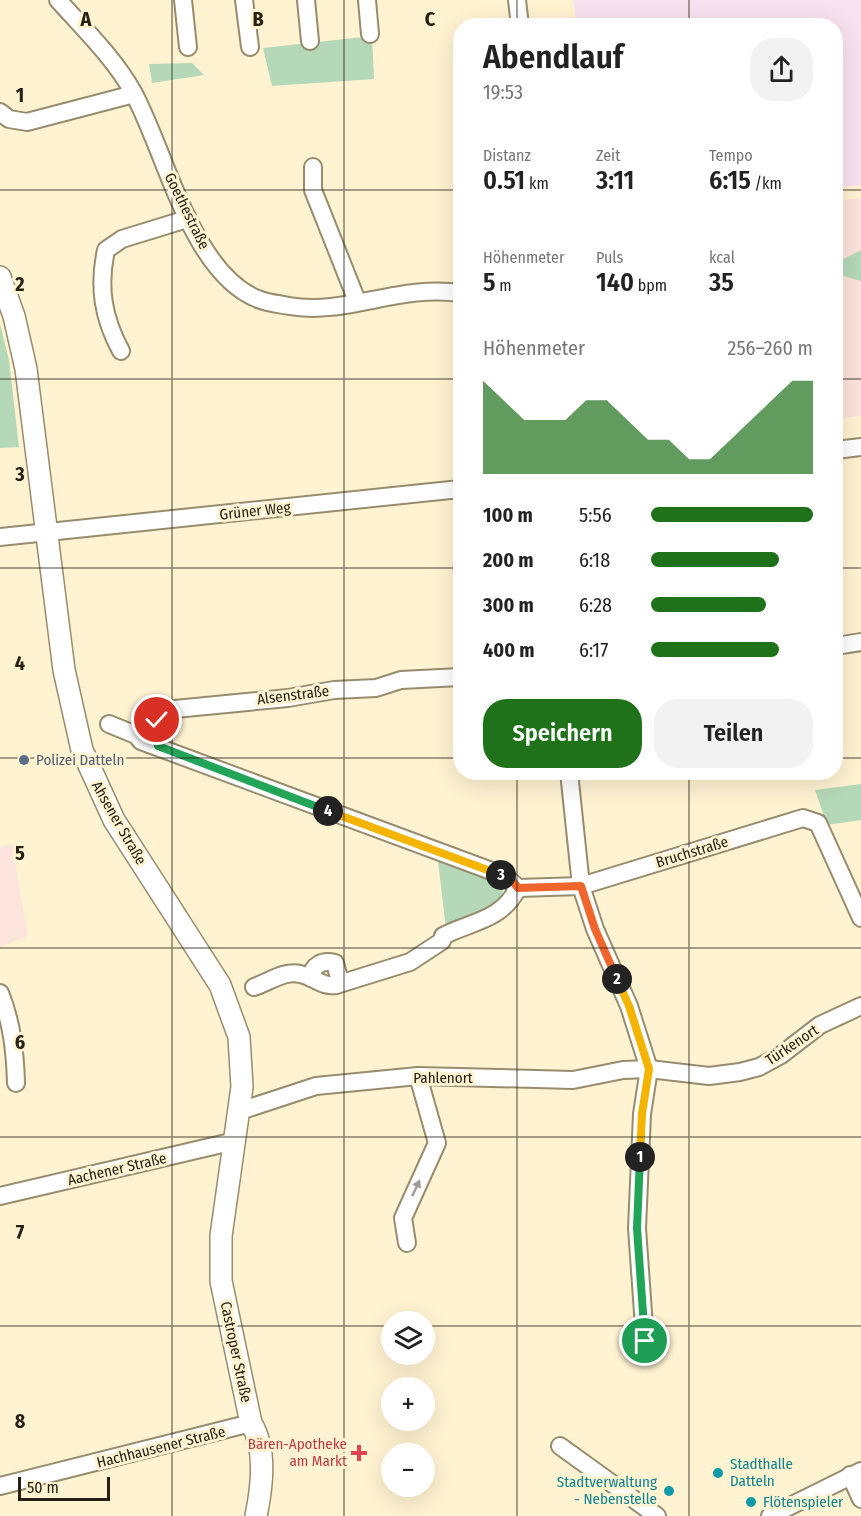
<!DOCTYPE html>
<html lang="de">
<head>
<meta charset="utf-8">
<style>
  body { margin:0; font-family:"Fira Sans Condensed",sans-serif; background:#f2f2f2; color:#222; height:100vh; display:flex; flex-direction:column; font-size:22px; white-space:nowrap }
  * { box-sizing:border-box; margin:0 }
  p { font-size:20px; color:#767676 }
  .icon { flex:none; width:33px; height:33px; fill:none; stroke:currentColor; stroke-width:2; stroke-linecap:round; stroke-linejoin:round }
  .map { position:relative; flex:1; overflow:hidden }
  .side { position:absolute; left:453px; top:18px; width:390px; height:762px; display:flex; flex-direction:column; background:#fff; border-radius:24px; box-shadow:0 6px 24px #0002 }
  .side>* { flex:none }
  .buttons { position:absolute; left:381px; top:1311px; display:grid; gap:12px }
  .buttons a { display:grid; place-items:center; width:54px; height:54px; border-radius:50%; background:#fff; box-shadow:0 6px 24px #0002; font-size:30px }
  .scale { position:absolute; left:18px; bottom:15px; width:92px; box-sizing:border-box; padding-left:6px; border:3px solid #252115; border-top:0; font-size:16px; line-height:21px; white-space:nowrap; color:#252115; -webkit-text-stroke:4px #fff3d2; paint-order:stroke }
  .pin { position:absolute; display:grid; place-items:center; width:51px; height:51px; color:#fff; margin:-26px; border:3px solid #fff; border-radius:50%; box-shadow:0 2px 6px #0007 }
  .km { position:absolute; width:30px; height:30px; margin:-15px; border-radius:50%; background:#222; color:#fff; font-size:16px; line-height:30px; text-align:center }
  .round { display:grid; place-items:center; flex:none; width:63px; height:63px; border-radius:24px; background:#f2f2f2 }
  .headline { display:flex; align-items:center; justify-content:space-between; height:102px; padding:0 30px }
  h1 { font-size:33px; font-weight:600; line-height:45px }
  .metrics { display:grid; grid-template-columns:repeat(3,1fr); gap:9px; height:102px; padding:6px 30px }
  .metrics div { display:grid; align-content:center }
  .metrics b { font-size:26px; font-weight:600 }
  .metrics small { font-size:16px; font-weight:400 }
  .metrics p { font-size:16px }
  .chart { height:168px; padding:12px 30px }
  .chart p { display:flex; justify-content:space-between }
  .chart svg { width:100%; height:108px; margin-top:6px; fill:#1f711a; opacity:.7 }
  .primary-button { display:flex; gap:12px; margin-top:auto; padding:12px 30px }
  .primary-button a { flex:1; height:69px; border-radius:24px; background:#1f711a; color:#fff; font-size:24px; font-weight:600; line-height:69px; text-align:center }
  .primary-button a+a { background:#f2f2f2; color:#222 }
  ul { padding:0 30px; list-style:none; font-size:20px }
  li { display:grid; grid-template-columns:96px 72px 1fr; align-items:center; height:45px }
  li i { height:15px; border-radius:8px; background:#1f711a }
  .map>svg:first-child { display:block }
  .industrial { fill:#f9e2ef }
  .education { fill:#fce3db }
  .green { fill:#b5d8b8 }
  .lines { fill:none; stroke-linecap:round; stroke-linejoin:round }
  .minor-casing { stroke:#978c6e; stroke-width:20 }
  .major-casing { stroke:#978c6e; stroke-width:24 }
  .minor { stroke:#fff; stroke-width:16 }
  .major { stroke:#fff; stroke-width:21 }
  .oneway { fill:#9d9b96 }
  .split-1-casing { stroke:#fff; stroke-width:12 }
  .split-2-casing { stroke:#fff; stroke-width:12 }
  .split-3-casing { stroke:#fff; stroke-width:12 }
  .split-4-casing { stroke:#fff; stroke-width:12 }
  .split-5-casing { stroke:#fff; stroke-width:12 }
  .split-1 { stroke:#22a559; stroke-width:8 }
  .split-2 { stroke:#f5b400; stroke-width:8 }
  .split-3 { stroke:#f0652b; stroke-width:8 }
  .split-4 { stroke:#f5b400; stroke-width:8 }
  .split-5 { stroke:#22a559; stroke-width:8 }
  .grid { fill:none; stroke:#252115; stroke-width:1.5; stroke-opacity:0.55 }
  .service-dot { fill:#5c6f8a; stroke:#fff3d2; stroke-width:2 }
  .health-dot { fill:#e0444e; stroke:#fff3d2; stroke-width:2 }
  .culture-dot { fill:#0f9aa8; stroke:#fff3d2; stroke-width:2 }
  .labels { text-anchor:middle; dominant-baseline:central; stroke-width:6; stroke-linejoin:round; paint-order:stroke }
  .street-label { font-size:15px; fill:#252115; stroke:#fff3d2 }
  .service-label { font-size:15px; fill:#4e5e75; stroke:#fff3d2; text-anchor:start }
  .health-label { font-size:15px; fill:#be3a42; stroke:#fff3d2; text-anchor:end }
  .culture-label { font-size:15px; fill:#0d838f; stroke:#fff3d2; text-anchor:start }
  .grid-label { font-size:20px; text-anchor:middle; font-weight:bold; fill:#252115; stroke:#fff3d2; stroke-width:6; stroke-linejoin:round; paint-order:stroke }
</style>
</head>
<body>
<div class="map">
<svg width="861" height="1516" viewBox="0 0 861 1516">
  <rect width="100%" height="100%" fill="#fff3d2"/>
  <path class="industrial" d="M573,0H861V185L836,187V26L577,25Z"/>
  <g class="education">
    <path d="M861,198V416L843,418L836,427V201Z"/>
    <path d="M12,845L28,936L0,947V847Z"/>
  </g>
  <g class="green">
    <path d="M372,36L374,79L272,86L263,48Z"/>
    <path d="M192,63L204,75L152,83L149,64Z"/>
    <path d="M861,250V281L837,274L838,262Z"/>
    <path d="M0,324L9,360L19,447L0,448Z"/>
    <path d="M861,784V820L827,825L815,790Z"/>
    <path d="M438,861L492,877L503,883C508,910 465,920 446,929Z"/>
  </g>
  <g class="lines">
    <defs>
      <g id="minor">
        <path d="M58,0C84,29 114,58 133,92C165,150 191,273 258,299C267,303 279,304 289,306C345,316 400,284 460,293"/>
        <path d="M183,0L188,47"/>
        <path d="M244,0L250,47"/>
        <path d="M306,0L310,41"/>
        <path d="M367,0L370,34"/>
        <path d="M517,0L520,26"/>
        <path d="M0,112L9,119L27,122L134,94"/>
        <path d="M313,167V190L357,301"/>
        <path d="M121,351C103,318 98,287 106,250L122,239L187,219"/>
        <path d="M836,450L861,447"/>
        <path d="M0,537L460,489"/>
        <path d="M836,646L861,642"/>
        <path d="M109,724L136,735L141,741L505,876L518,888L581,886L803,818L818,823L861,918"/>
        <path d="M158,746C150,729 156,713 175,709L288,698L334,690L376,688L401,680L460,677"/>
        <path d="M569,772L581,886L595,929L629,1006L649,1069L642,1114L637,1228L645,1341"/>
        <path d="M311,978C312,965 322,960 335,963L339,978L336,985"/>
        <path d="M254,987C269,982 285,970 300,974C315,977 321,987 336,985L410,962L442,941L443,936C472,921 501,921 518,888"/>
        <path d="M0,993C12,1023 15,1051 16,1083"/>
        <path d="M240,1111L316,1086L418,1076L573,1080L623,1070L649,1069L709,1076L740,1072L759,1067L781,1055L820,1025L861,1006"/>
        <path d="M0,1196L235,1141"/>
        <path d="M407,1243L403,1218L437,1143L418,1076"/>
        <path d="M560,1446L657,1516"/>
        <path d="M850,1475L861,1499"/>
        <path d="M0,1486L251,1423"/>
        <path d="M770,1516L861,1471"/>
      </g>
      <path id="major" d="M0,277L14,316L26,369L64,670L82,750L114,820L220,985L239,1037L242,1087L221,1236V1281L251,1423C267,1449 262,1487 256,1516"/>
    </defs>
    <use href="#minor" class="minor-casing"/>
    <use href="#major" class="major-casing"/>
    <use href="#minor" class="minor"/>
    <use href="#major" class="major"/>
  </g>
  <defs><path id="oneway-solid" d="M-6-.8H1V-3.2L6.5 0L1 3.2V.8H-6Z" transform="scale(1.5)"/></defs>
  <use class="oneway" href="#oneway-solid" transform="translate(416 1188) rotate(-65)"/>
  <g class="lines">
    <defs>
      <path id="split-1" d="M640,1157L637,1228L645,1341"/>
      <path id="split-2" d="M617,979L629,1006L649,1069L642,1114L640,1157"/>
      <path id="split-3" d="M501,875L512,880L518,888L581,886L595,929L617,979"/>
      <path id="split-4" d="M328,811L501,875"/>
      <path id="split-5" d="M157,720L154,732L158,746L328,811"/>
    </defs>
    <use href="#split-1" class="split-1-casing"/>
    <use href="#split-2" class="split-2-casing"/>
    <use href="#split-3" class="split-3-casing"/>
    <use href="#split-4" class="split-4-casing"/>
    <use href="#split-5" class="split-5-casing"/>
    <use href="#split-1" class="split-1"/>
    <use href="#split-2" class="split-2"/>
    <use href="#split-3" class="split-3"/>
    <use href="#split-4" class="split-4"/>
    <use href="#split-5" class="split-5"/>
  </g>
  <path class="grid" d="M172,0V1516M344,0V1516M517,0V26M689,0V26M0,190H460M836,190H861M0,379H460M836,379H861M0,568H460M836,568H861M0,758H460M836,758H861M517,772V1516M689,772V1516M0,948H861M0,1137H861M0,1326H392M424,1326H861"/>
  <circle class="service-dot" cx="24" cy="760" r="6"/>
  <path class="health-dot" d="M356 1444h6v6h6v6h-6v6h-6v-6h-6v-6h6z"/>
  <g class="culture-dot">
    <circle cx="718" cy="1473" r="6"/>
    <circle cx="669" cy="1491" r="6"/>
    <circle cx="751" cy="1502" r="6"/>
  </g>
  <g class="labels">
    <g class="street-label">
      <text transform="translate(187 211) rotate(64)">Goethestraße</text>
      <text transform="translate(255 511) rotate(-6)">Grüner Weg</text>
      <text transform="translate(293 695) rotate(-7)">Alsenstraße</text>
      <text transform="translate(119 823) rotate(60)">Ahsener Straße</text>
      <text transform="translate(692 852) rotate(-17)">Bruchstraße</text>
      <text transform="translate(792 1045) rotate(-34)">Türkenort</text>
      <text x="443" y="1078">Pahlenort</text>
      <text transform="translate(117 1169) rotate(-13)">Aachener Straße</text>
      <text transform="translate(236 1352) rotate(78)">Castroper Straße</text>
      <text transform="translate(161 1447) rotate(-14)">Hachhausener Straße</text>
    </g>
    <g class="service-label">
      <text x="36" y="760">Polizei Datteln</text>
    </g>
    <g class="health-label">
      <text x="347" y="1444">Bären-Apotheke<tspan x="347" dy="17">am Markt</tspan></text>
    </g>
    <g class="culture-label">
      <text x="730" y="1464">Stadthalle<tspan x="730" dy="17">Datteln</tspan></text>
      <text x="657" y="1482" text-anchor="end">Stadtverwaltung<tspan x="657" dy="17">- Nebenstelle</tspan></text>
      <text x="763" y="1502">Flötenspieler</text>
    </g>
  </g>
  <g class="grid-label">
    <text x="86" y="26">A</text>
    <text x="258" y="26">B</text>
    <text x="430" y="26">C</text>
    <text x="20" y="102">1</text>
    <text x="20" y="291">2</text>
    <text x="20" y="481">3</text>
    <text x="20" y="670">4</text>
    <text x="20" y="860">5</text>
    <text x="20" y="1049">6</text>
    <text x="20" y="1239">7</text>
    <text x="20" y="1428">8</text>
  </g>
</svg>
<div class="buttons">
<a><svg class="icon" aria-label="layers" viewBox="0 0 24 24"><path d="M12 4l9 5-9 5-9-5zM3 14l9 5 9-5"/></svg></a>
<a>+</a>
<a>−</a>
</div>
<div class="scale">50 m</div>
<div class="pin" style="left:645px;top:1341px;background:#1e9e55"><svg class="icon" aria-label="arrive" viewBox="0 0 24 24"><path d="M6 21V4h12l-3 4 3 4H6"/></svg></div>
<div class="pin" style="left:157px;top:720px;background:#d93025"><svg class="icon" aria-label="check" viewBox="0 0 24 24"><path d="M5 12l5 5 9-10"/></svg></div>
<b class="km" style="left:640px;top:1157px">1</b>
<b class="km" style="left:617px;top:979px">2</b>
<b class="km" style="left:501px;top:875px">3</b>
<b class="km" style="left:328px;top:811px">4</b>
<section class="side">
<div class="headline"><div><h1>Abendlauf</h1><p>19:53</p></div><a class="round"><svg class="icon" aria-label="share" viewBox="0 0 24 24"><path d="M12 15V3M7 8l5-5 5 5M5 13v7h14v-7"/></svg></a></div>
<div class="metrics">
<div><p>Distanz</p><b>0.51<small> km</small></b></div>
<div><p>Zeit</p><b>3:11</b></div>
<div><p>Tempo</p><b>6:15<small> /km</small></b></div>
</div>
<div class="metrics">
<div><p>Höhenmeter</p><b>5<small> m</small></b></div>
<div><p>Puls</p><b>140<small> bpm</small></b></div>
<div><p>kcal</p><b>35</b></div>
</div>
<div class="chart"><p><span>Höhenmeter</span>256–260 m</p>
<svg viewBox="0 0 160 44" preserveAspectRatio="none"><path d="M0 44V6L10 14L20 22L30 22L40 22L50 14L60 14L70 22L80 30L90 30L100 38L110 38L120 30L130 22L140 14L150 6L160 6V44z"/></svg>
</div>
<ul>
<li><b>100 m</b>5:56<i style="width:100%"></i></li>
<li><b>200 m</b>6:18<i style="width:79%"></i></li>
<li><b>300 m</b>6:28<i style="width:71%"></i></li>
<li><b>400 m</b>6:17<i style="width:79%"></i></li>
</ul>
<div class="primary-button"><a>Speichern</a><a>Teilen</a></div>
</section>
</div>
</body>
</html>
